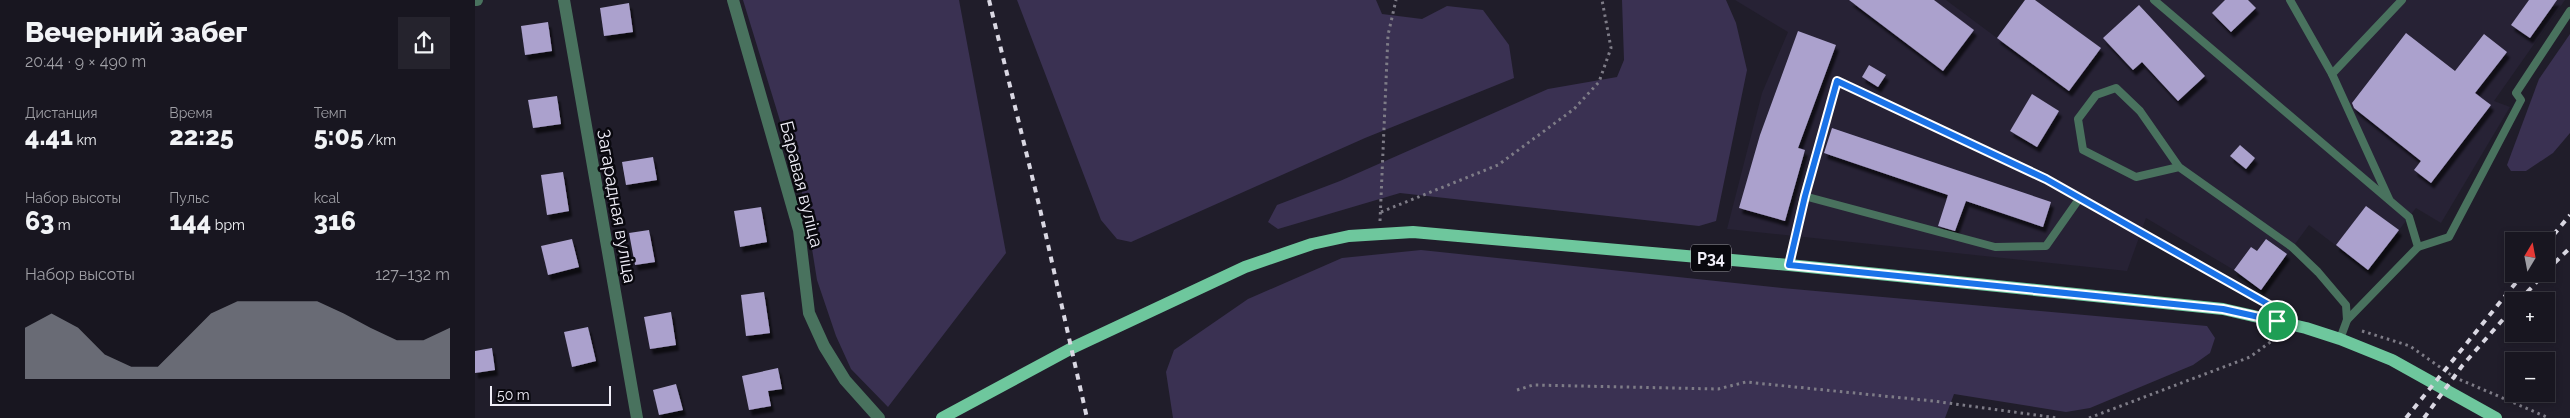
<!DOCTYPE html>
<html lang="ru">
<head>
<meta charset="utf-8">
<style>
  body { margin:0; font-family:Raleway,sans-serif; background:#25232d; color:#f1f3f6; height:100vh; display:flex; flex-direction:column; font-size:19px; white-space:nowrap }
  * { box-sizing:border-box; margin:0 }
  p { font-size:16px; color:#9f9fa5 }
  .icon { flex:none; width:28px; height:28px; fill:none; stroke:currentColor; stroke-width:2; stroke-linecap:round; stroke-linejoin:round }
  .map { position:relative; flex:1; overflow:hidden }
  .panel { display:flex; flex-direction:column; background:#181620; width:475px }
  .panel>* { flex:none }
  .needle { width:32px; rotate:10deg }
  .buttons { position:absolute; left:2030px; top:232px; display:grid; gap:10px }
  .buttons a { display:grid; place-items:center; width:50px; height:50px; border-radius:0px; background:#181620; box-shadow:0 2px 8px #0003,0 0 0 1px #36353e; font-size:25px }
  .scale { position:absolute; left:15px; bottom:12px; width:121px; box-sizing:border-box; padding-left:5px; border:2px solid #f0eef8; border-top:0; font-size:14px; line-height:18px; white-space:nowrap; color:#f0eef8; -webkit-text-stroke:4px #09080e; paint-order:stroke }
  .pin { position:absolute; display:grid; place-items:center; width:42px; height:42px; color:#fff; margin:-21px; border:2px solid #fff; border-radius:50%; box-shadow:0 1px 5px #0007 }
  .round { display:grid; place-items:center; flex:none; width:52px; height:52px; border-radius:0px; background:#25232d }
  .overview { display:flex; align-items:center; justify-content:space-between; height:85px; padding:0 25px }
  h1 { font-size:28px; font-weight:800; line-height:38px }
  .figures { display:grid; grid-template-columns:repeat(3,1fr); gap:8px; height:85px; padding:5px 25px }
  .figures div { display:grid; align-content:center }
  .figures b { font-size:25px; font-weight:800 }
  .figures small { font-size:14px; font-weight:400 }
  .figures p { font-size:14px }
  .chart { height:140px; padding:10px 25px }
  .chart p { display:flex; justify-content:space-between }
  .chart svg { width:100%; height:90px; margin-top:5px; fill:#8c9099; opacity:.7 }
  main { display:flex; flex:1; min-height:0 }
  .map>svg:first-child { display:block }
  .built { fill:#272235 }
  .green { fill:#3a3152 }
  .building { fill:#aba1cd; filter:url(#shadow) }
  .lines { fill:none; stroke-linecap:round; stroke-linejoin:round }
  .path { stroke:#7e7c87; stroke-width:3; stroke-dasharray:2.5 4; stroke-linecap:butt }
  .lane { stroke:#49725e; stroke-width:8 }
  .street { stroke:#49725e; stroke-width:12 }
  .primary { stroke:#6ec79d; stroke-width:12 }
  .rail { stroke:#dad8e3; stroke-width:4; stroke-dasharray:6 6; stroke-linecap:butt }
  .route-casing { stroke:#fff; stroke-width:10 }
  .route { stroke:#1a73e8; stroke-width:6 }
  .labels { text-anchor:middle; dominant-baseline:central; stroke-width:5; stroke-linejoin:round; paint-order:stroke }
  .shield { fill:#09080e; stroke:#aba9b2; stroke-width:1 }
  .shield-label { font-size:16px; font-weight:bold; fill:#f0eef8 }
  .street-label { font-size:18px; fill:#f0eef8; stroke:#09080e }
</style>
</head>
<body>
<main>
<section class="panel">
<div class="overview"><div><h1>Вечерний забег</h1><p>20:44 · 9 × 490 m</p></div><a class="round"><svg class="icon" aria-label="share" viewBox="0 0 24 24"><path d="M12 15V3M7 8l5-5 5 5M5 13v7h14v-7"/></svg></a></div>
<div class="figures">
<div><p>Дистанция</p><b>4.41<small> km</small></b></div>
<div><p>Время</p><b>22:25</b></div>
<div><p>Темп</p><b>5:05<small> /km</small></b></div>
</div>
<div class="figures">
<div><p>Набор высоты</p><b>63<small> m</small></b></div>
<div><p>Пульс</p><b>144<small> bpm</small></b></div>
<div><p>kcal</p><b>316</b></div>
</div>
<div class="chart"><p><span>Набор высоты</span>127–132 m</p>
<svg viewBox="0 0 160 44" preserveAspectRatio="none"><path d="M0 44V19L10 12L20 19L30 32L40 38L50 38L60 25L70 12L80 6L90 6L100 6L110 6L120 12L130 19L140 25L150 25L160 19V44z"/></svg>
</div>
</section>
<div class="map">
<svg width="2095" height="418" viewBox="0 0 2095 418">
  <defs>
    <filter id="shadow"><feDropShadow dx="3" dy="5.5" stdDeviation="1" flood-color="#0009"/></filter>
  </defs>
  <rect width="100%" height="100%" fill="#201d2a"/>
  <path class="built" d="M1260,0H1471L1522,38L1550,0H2090L2019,101L2035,107L1966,223L1941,208L1893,270L1834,225L1786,290L1759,270L1671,218L1652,271L1252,229L1287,93L1313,32Z"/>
  <g class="green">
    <path d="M268,0H484L531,253L413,407L376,369L361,336L342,280L329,199Z"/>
    <path d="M542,0H901L907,14L947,19L972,6L1008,10L1034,45L1039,78L890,138L656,242L642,239L626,220Z"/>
    <path d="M1147,0H1251L1261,23L1272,70L1241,221L1224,226L925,193L803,229L793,222L802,205L865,181L1073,89L1142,77L1149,60Z"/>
    <path d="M2095,34V133L2078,153L2051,171H2036L2032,165L2064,79Z"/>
    <path d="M946,250L1307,288L1732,326L1740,338L1735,353L1718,365L1615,408L1591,412L1479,394L1470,418H698L691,372L699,350L773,299L867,258Z"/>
  </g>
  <g class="building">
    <path d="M1374,0H1459L1499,30L1468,71Z"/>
    <path d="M1550,0H1560L1626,48L1594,91L1522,38Z"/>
    <path d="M1750,0H1773L1781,8L1756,32L1737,13Z"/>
    <path d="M2054,0H2082L2055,38L2036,25Z"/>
    <path d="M154,3L158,32L129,36L125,8Z"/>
    <path d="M1664,5L1730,76L1703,101L1667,62L1658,70L1628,38Z"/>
    <path d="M73,22L77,51L50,55L46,26Z"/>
    <path d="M1323,31L1361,45L1323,148L1330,150L1310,221L1264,208L1285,135Z"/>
    <path d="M1931,33L1980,71L2009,34L2032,52L2000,93L2016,105L1956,183L1939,170L1946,161L1879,108L1877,103Z"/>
    <path d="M1394,65L1411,75L1403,87L1387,77Z"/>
    <path d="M1557,94L1584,111L1562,147L1535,131Z"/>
    <path d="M82,96L86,124L58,128L53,100Z"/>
    <path d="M1357,128L1576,202L1568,227L1491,201L1480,231L1463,226L1473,195L1349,153Z"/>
    <path d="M1765,145L1780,158L1771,169L1755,156Z"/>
    <path d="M178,157L182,180L151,185L147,162Z"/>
    <path d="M88,172L94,211L72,215L66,175Z"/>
    <path d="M1891,206L1924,230L1893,270L1861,245Z"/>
    <path d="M286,207L292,242L265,247L259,211Z"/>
    <path d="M174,230L180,262L160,265L154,233Z"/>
    <path d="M97,239L104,267L73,275L66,246Z"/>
    <path d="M1791,239L1812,254L1786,290L1759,270L1776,247L1782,251Z"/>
    <path d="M289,292L295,333L271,336L266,295Z"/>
    <path d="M196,312L201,345L175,349L169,317Z"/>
    <path d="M113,327L121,361L97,367L89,332Z"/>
    <path d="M17,348L20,370L0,373V351Z"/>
    <path d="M303,368L307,389L293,391L296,406L274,410L267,376Z"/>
    <path d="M201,384L208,410L184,415L178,390Z"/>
  </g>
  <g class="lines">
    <g class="path">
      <path d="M906,212L1023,165L1099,109L1124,82L1136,48L1127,0"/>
      <path d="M905,221L913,35L921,0"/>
      <path d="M1887,331L1935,346L1979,377L2074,418"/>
      <path d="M1042,390L1058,385L1243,389L1271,382L1458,401L1583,418"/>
      <path d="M1614,418L1775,357L1798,340L1799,334"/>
    </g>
    <g class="lane">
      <path d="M1679,0L1934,217L1943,247L1872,320"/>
      <path d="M1815,0L1857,74"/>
      <path d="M1704,167L1661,177L1608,150L1603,119L1621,95L1641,88L1665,111L1704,167L1817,247L1843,272L1871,305L1872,320L1865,339"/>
      <path d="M1604,199L1571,246L1520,247L1329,196L1362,81L1571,179L1798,307L1802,321"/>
      <path d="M1914,199L1857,74L1927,0"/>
      <path d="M1943,247L1974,237L2046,100L2041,93L2095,11"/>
      <path d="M1314,265L1329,196"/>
    </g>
    <g class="street">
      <path d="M0,0H2"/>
      <path d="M89,0L162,418"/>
      <path d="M258,0L324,230L334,313L349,346L370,380L404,418"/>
    </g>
    <path class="primary" d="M467,418L597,348L770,267L837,244L874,236L938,232L1314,265L1748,309L1831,328L1865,339L1917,360L2021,418"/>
    <g class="rail">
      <path d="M514,0L565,209L612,418"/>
      <path d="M2071,244L2095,215"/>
      <path d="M2071,271L2095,248"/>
      <path d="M2044,301L2069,274"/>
      <path d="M1931,418L2048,274"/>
      <path d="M1949,418L1987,366L2039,307"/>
    </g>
  </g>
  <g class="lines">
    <defs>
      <path id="route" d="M1362,81L1571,179L1798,307L1802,321L1748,309L1314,265L1330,196Z"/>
    </defs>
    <use href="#route" class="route-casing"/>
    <use href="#route" class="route"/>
  </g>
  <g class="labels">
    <rect class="shield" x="1216" y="244.5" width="40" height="27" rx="4"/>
    <g class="shield-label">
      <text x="1236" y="258">Р34</text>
    </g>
    <g class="street-label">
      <text transform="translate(327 184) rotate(76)">Баравая вуліца</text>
      <text transform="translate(142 206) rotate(80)">Загарадная вуліца</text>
    </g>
  </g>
</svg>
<div class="buttons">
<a><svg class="needle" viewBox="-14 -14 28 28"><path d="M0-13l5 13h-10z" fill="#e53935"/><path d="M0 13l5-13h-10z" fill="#9f9fa5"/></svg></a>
<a>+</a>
<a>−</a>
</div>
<div class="scale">50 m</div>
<div class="pin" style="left:1802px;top:321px;background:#1e9e55"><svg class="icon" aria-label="arrive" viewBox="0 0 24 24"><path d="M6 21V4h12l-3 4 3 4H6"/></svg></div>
</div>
</main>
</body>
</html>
